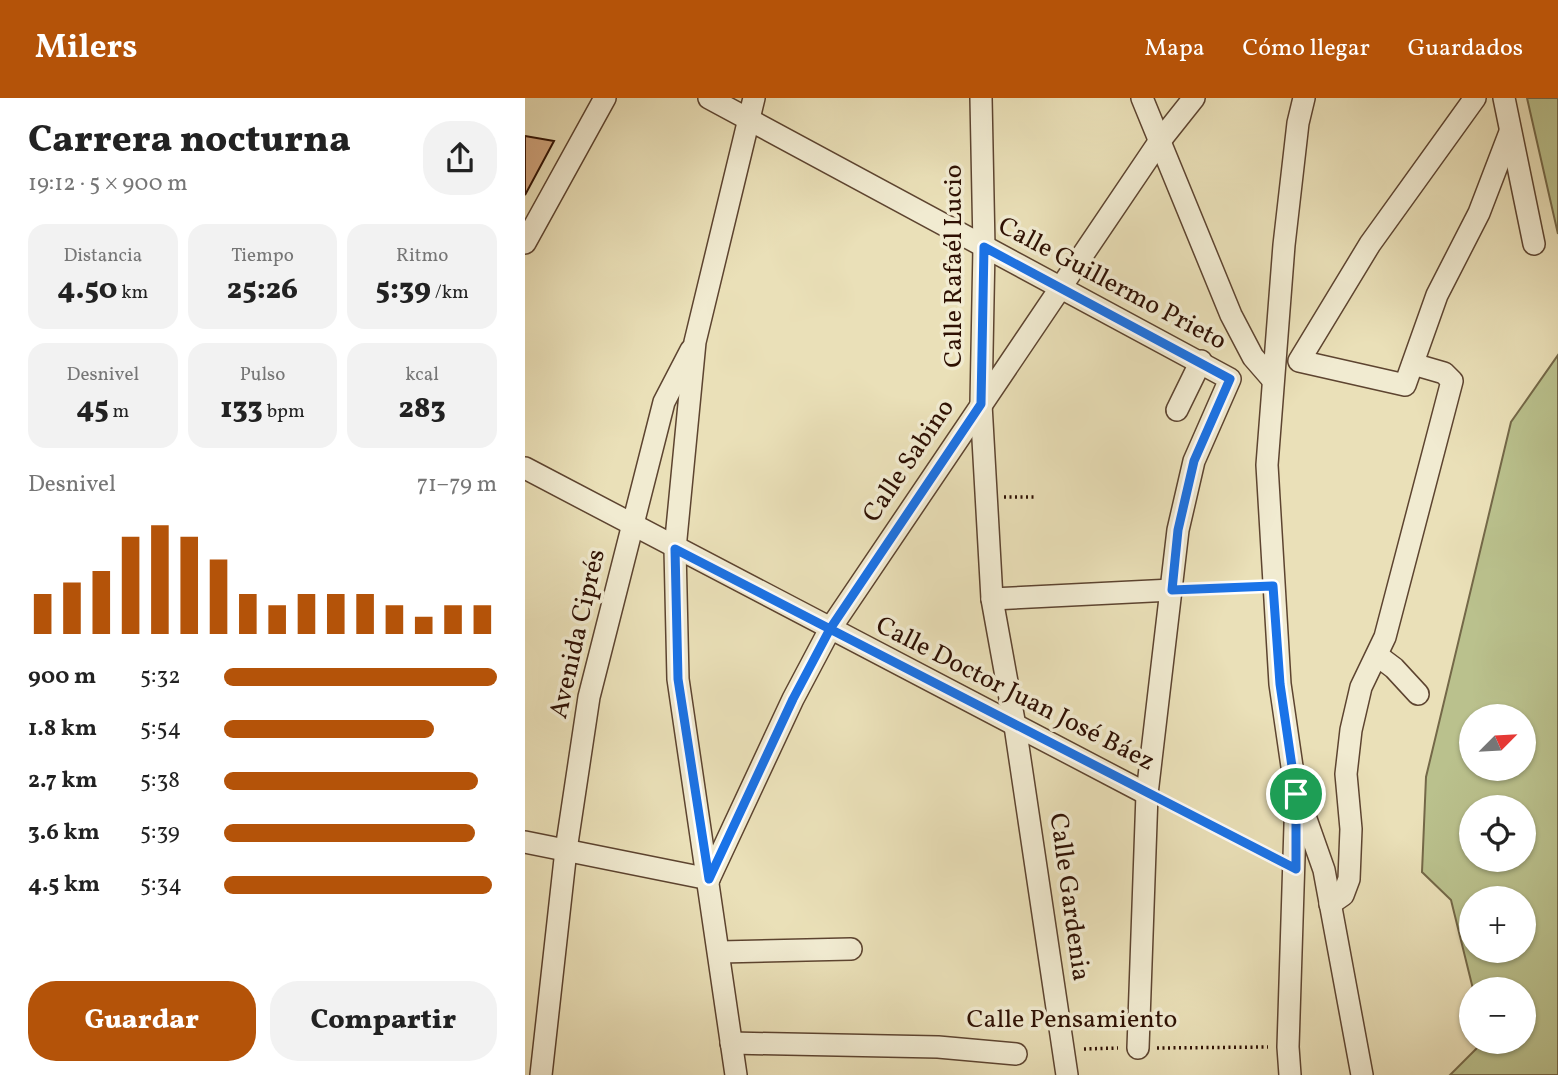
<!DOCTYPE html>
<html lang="es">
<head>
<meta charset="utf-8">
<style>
  body { margin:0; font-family:Vollkorn,serif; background:#f2f2f2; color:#222; height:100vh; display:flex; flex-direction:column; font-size:26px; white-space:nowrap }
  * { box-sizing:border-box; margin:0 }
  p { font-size:23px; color:#767676 }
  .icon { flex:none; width:38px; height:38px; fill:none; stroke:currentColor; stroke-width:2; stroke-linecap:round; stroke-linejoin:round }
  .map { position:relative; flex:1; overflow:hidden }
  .drawer { display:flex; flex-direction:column; background:#fff; width:525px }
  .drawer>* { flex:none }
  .needle { width:46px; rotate:66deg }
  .fabs { position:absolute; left:934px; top:606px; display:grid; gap:14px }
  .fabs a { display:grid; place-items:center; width:77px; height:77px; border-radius:50%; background:#fff; box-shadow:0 2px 5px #0004; font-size:35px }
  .pin { position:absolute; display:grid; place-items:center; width:60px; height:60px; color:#fff; margin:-30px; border:4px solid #fff; border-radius:50%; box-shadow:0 2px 7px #0007 }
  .round { display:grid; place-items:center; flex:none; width:74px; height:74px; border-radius:28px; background:#f2f2f2 }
  .headline { display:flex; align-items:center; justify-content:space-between; height:119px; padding:0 28px }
  h1 { font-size:38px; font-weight:800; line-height:52px }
  .figures { display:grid; grid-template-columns:repeat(3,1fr); gap:10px; height:119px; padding:7px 28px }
  .figures div { display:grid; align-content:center; border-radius:18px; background:#f2f2f2; text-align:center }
  .figures b { font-size:30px; font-weight:800 }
  .figures small { font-size:19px; font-weight:400 }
  .figures p { font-size:19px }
  .chart { height:196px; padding:14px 28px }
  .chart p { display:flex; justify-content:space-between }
  .chart svg { width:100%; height:126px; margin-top:7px; stroke:#b45309; stroke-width:6 }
  .primary-button { display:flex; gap:14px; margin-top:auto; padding:14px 28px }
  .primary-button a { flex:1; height:80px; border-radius:28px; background:#b45309; color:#fff; font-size:28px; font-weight:800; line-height:80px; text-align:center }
  .primary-button a+a { background:#f2f2f2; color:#222 }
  ul { padding:0 28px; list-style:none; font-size:23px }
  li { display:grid; grid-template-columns:112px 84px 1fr; align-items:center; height:52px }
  li i { height:18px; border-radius:9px; background:#b45309 }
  header { display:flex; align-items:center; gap:42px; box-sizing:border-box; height:98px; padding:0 35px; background:#b45309; color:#fff }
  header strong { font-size:33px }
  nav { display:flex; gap:38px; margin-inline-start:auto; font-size:24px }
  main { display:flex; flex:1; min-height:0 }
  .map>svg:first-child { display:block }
  .green { fill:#bac18d; stroke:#746848; stroke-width:2; fill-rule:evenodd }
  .building { fill:#d4a881; stroke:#2e1003; stroke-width:2 }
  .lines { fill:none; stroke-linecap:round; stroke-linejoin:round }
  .minor-casing { stroke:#5d4430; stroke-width:24 }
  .path { stroke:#2e1003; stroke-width:3.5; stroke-dasharray:2 3.5; stroke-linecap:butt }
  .minor { stroke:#f1ebd1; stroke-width:21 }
  .route-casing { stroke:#fff; stroke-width:14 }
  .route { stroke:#1a73e8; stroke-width:9 }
  .labels { text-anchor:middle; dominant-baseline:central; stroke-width:7; stroke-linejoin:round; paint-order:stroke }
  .street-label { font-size:26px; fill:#2e1003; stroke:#f1ebd1 }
</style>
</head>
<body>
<header>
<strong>Milers</strong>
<nav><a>Mapa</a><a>Cómo llegar</a><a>Guardados</a></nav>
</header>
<main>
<section class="drawer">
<div class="headline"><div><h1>Carrera nocturna</h1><p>19:12 · 5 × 900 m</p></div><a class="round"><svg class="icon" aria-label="share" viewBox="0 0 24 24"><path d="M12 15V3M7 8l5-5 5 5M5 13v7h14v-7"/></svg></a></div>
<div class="figures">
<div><p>Distancia</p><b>4.50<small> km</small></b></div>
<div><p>Tiempo</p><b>25:26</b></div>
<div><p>Ritmo</p><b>5:39<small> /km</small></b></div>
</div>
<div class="figures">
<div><p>Desnivel</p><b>45<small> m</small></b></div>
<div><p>Pulso</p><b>133<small> bpm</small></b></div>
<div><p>kcal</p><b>283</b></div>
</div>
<div class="chart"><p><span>Desnivel</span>71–79 m</p>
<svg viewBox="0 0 160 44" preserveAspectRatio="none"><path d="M5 44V30M15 44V26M25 44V22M35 44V10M45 44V6M55 44V10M65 44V18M75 44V30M85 44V34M95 44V30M105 44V30M115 44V30M125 44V34M135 44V38M145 44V34M155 44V34"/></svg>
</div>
<ul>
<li><b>900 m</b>5:32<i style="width:100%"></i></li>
<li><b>1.8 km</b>5:54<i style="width:77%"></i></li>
<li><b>2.7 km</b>5:38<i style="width:93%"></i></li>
<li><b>3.6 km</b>5:39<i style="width:92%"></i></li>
<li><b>4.5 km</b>5:34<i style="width:98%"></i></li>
</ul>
<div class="primary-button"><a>Guardar</a><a>Compartir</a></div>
</section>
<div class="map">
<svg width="1033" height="977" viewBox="0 0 1033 977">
  <rect width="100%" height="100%" fill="#eae0b8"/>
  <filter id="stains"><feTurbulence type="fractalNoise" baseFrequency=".00286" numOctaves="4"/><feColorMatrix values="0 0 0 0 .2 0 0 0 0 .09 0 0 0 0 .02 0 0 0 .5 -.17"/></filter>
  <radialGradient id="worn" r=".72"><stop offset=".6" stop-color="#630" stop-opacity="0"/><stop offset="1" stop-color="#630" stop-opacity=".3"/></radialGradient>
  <g class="green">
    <path d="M1002,0H1033V136Z"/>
    <path d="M1033,257V977H925L959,943H999V891H948L926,802L897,774L901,679L986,324ZM947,618H999V670H947ZM947,709H999V761H947ZM947,800H999V852H947Z"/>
  </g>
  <path class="building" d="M0,38L29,43L0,97Z"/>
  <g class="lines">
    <defs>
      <g id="minor">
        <path d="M184,0L705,281L669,363L653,432L622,696L613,950"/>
        <path d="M456,0L459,149L456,306L467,501L490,628L542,977"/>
        <path d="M617,0L706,217L728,259L748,282"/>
        <path d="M950,0L845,146L774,263L880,287L912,197L954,115L985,34"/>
        <path d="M979,0L1009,146"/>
        <path d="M0,145L80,0"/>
        <path d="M652,312L676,263"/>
        <path d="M0,370L622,696"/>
        <path d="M467,501L647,492"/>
        <path d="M853,558L869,570L893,596"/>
        <path d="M775,704L799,772L837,977"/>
        <path d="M0,744L184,781"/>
        <path d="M184,781L268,601L305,531L634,44L669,0"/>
        <path d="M805,806L818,797L824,781L826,731L821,676L826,632L836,589L860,539L927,283L919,275L888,266"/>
        <path d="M195,854L326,851"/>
        <path d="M206,945L413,949L491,956"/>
        <path d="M16,977L41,752L64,599L139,304L166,252"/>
        <path d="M211,977L153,581L150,451L170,244L229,0"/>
        <path d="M765,977L763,949L771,696L755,586L742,367L759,147L773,25L779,0"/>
      </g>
    </defs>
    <use href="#minor" class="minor-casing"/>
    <g class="path">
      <path d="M479,399H512"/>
      <path d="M666,491L732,488"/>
      <path d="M640,705L749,760"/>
      <path d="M632,950L743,949"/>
      <path d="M559,951L593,950"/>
    </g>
    <use href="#minor" class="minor"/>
  </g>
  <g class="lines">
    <defs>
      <path id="route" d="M771,696L755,586L748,488L647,492L653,432L669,363L705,281L459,149L456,306L305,531L150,451L153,581L184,781L268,601L305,531L771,771V696"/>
    </defs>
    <use href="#route" class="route-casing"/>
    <use href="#route" class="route"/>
  </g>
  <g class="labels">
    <g class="street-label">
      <text transform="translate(429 168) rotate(-90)">Calle Rafaél Lucio</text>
      <text transform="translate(587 186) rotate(28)">Calle Guillermo Prieto</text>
      <text transform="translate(384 363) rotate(-56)">Calle Sabino</text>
      <text transform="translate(53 536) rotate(-77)">Avenida Ciprés</text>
      <text transform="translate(490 596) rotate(27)">Calle Doctor Juan José Báez</text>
      <text transform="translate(544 799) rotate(82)">Calle Gardenia</text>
      <text x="547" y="922">Calle Pensamiento</text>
    </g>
  </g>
  <rect width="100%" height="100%" filter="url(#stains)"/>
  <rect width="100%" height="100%" fill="url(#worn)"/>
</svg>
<div class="fabs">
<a><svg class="needle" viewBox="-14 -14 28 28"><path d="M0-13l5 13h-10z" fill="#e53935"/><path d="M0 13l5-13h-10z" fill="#767676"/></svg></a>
<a><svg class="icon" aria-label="locate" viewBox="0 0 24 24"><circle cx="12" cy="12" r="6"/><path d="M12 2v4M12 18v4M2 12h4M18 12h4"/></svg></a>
<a>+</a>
<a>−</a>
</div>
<div class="pin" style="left:771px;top:696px;background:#1e9e55"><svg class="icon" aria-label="arrive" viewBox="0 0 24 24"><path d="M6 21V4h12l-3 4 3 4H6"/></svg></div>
</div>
</main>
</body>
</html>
